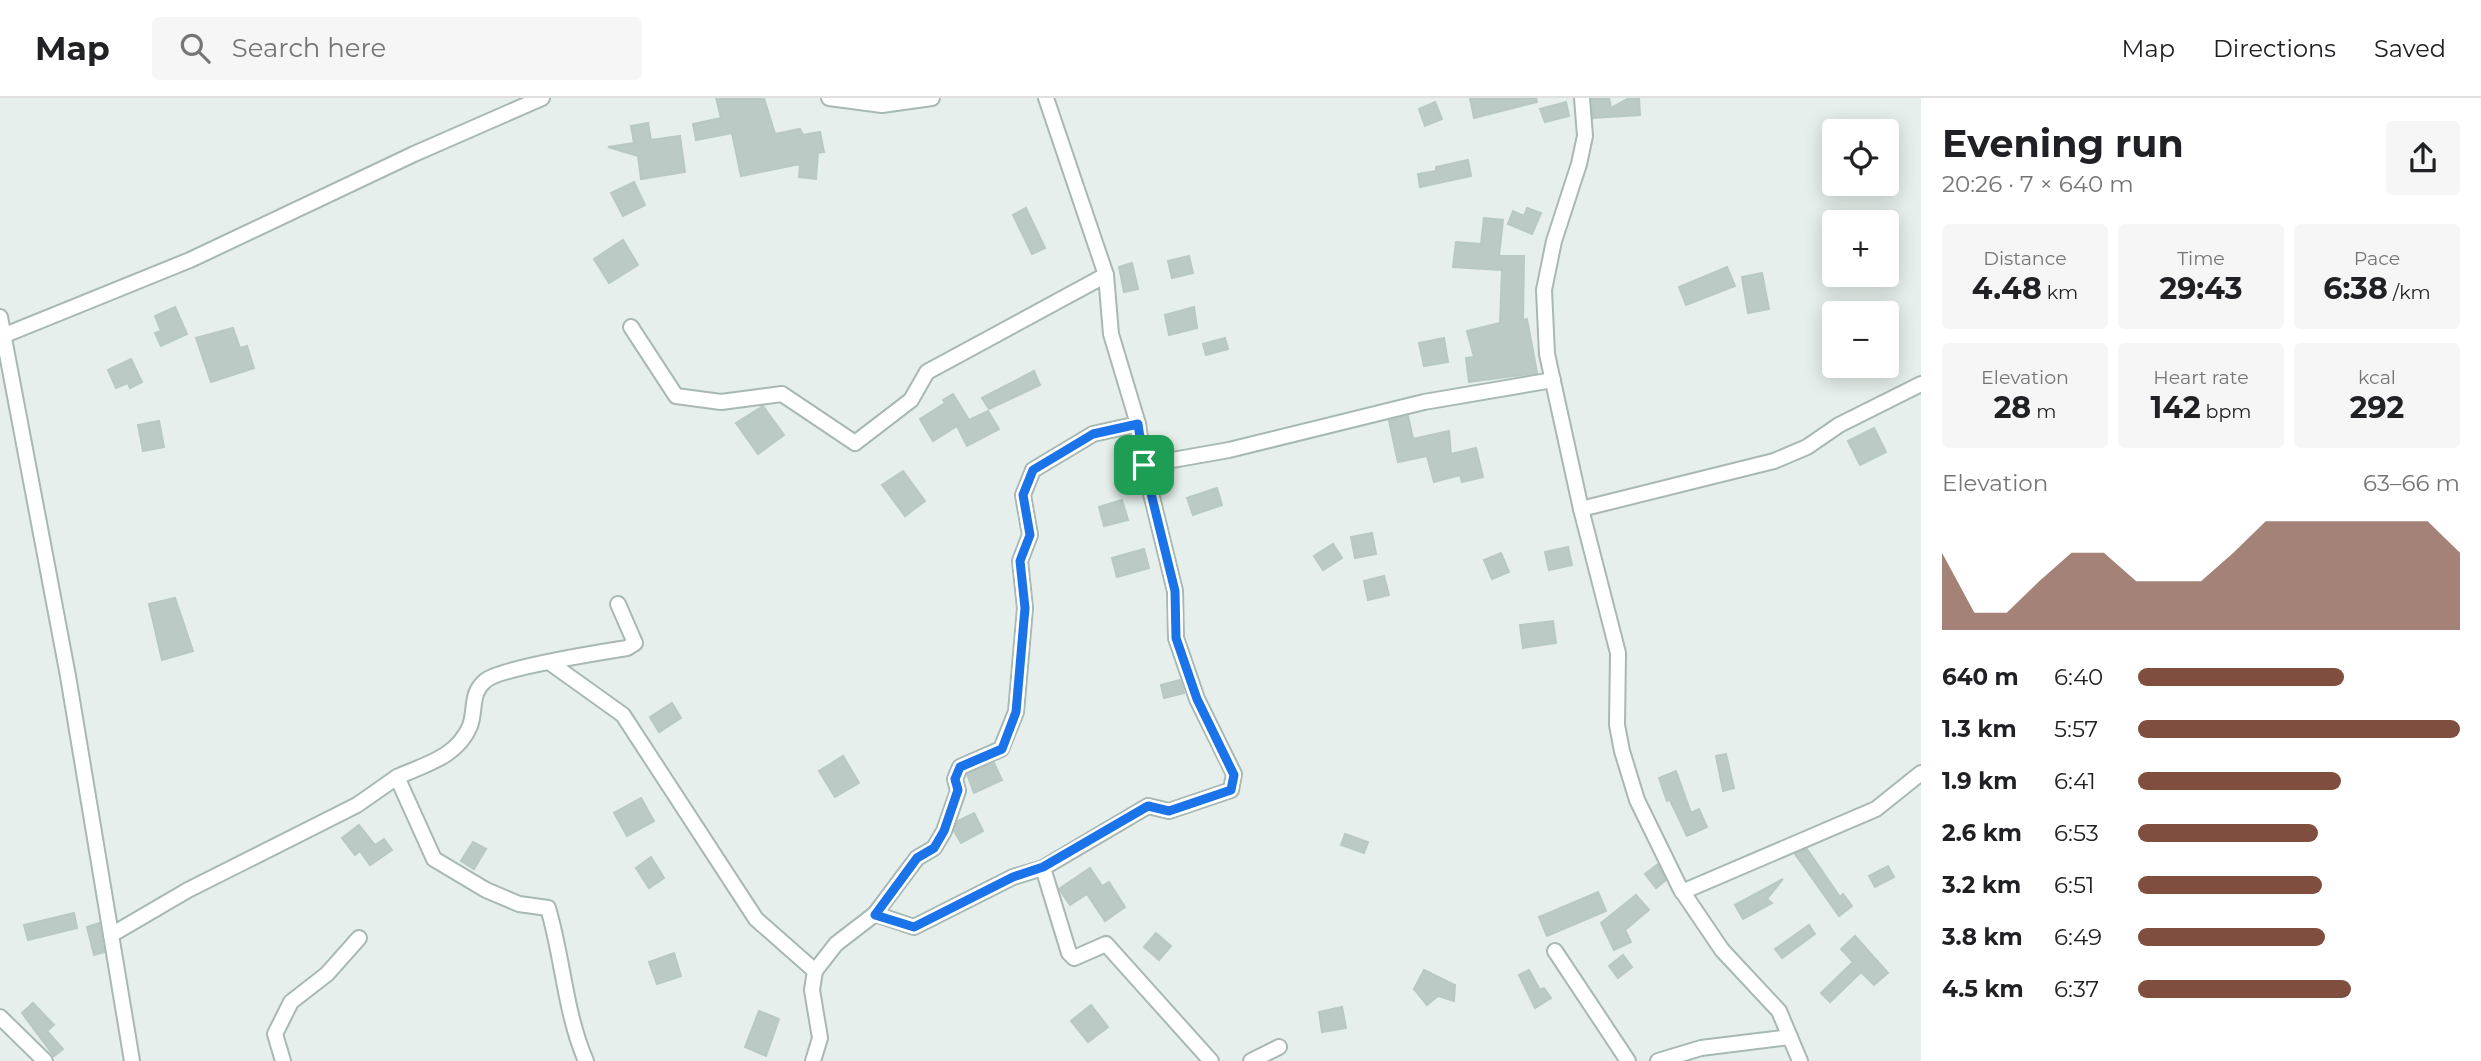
<!DOCTYPE html>
<html lang="en">
<head>
<meta charset="utf-8">
<style>
  body { margin:0; font-family:Montserrat,sans-serif; background:#f6f6f6; color:#202124; height:100vh; display:flex; flex-direction:column; font-size:26px; white-space:nowrap }
  * { box-sizing:border-box; margin:0 }
  p { font-size:23px; color:#757577 }
  .icon { flex:none; width:38px; height:38px; fill:none; stroke:currentColor; stroke-width:2; stroke-linecap:round; stroke-linejoin:round }
  .map { position:relative; flex:1; overflow:hidden }
  .details { display:flex; flex-direction:column; background:#fff; width:560px }
  .details>* { flex:none }
  .buttons { position:absolute; left:1822px; top:21px; display:grid; gap:14px }
  .buttons a { display:grid; place-items:center; width:77px; height:77px; border-radius:7px; background:#fff; box-shadow:0 4px 18px #0003; font-size:35px }
  .pin { position:absolute; display:grid; place-items:center; width:60px; height:60px; color:#fff; margin:-30px; border-radius:14px; box-shadow:0 4px 10px #0006 }
  .round { display:grid; place-items:center; flex:none; width:74px; height:74px; border-radius:7px; background:#f6f6f6 }
  .head { display:flex; align-items:center; justify-content:space-between; height:119px; padding:0 21px }
  h1 { font-size:38px; font-weight:700; line-height:52px }
  .metrics { display:grid; grid-template-columns:repeat(3,1fr); gap:10px; height:119px; padding:7px 21px }
  .metrics div { display:grid; align-content:center; border-radius:7px; background:#f6f6f6; text-align:center }
  .metrics b { font-size:30px; font-weight:700 }
  .metrics small { font-size:19px; font-weight:400 }
  .metrics p { font-size:19px }
  .chart { height:196px; padding:14px 21px }
  .chart p { display:flex; justify-content:space-between }
  .chart svg { width:100%; height:126px; margin-top:7px; fill:#7f4e3f; opacity:.7 }
  ul { padding:0 21px; list-style:none; font-size:23px }
  li { display:grid; grid-template-columns:112px 84px 1fr; align-items:center; height:52px }
  li i { height:18px; border-radius:9px; background:#7f4e3f }
  header { display:flex; align-items:center; gap:42px; box-sizing:border-box; height:98px; padding:0 35px; background:#fff; border-bottom:2px solid #e0e0e0 }
  header strong { font-size:33px }
  nav { display:flex; gap:38px; margin-inline-start:auto; font-size:24px }
  .search { width:490px; height:63px; background:#f6f6f6; display:flex; align-items:center; gap:18px; box-sizing:border-box; padding:0 24px; border-radius:7px; color:#757577; font-size:26px }
  main { display:flex; flex:1; min-height:0 }
  .map>svg:first-child { display:block }
  .building { fill:#bbcac4; stroke:#b8c9c2; stroke-width:2 }
  .lines { fill:none; stroke-linecap:round; stroke-linejoin:round }
  .street-casing { stroke:#a8b8b2; stroke-width:18 }
  .street { stroke:#fff; stroke-width:14 }
  .route-casing { stroke:#fff; stroke-width:14 }
  .route { stroke:#1a73e8; stroke-width:9 }
</style>
</head>
<body>
<header>
<strong>Map</strong>
<div class="search"><svg class="icon" aria-label="search" viewBox="0 0 24 24"><circle cx="10" cy="10" r="6"/><path d="M15 15l6 6"/></svg>Search here</div>
<nav><a>Map</a><a>Directions</a><a>Saved</a></nav>
</header>
<main>
<div class="map">
<svg width="1921" height="963" viewBox="0 0 1921 963">
  <rect width="100%" height="100%" fill="#e6efeb"/>
  <g class="building">
    <path d="M716,0H764L775,36L800,31L803,37L820,34L824,54L818,55L816,81L799,79L800,66L741,78L732,35L696,42L693,26L721,20Z"/>
    <path d="M1470,0H1536L1537,4L1474,20Z"/>
    <path d="M1592,0H1609L1611,10L1629,0H1639L1640,17L1593,20Z"/>
    <path d="M1435,4L1442,21L1425,28L1419,11Z"/>
    <path d="M1566,4L1569,18L1545,24L1540,11Z"/>
    <path d="M648,25L651,42L680,38L685,74L641,81L638,58L608,49L634,45L631,28Z"/>
    <path d="M1468,62L1471,78L1420,89L1418,76L1436,73V69Z"/>
    <path d="M634,84L645,107L623,118L611,95Z"/>
    <path d="M1026,110L1045,150L1032,156L1013,117Z"/>
    <path d="M1527,110L1541,115L1532,136L1508,126L1513,113L1524,118Z"/>
    <path d="M1484,120L1503,122L1499,158H1524L1523,222L1527,221L1537,275L1469,284L1466,260L1474,259L1467,233L1500,225L1502,172L1453,169L1456,144L1481,146Z"/>
    <path d="M623,142L638,167L609,185L594,161Z"/>
    <path d="M1189,158L1193,175L1172,180L1168,163Z"/>
    <path d="M1132,165L1138,191L1124,194L1119,169Z"/>
    <path d="M1727,169L1735,188L1686,207L1679,189Z"/>
    <path d="M1762,175L1769,211L1748,215L1742,179Z"/>
    <path d="M175,209L187,236L161,248L155,235L161,233L155,218Z"/>
    <path d="M1194,209L1197,230L1169,237L1165,217Z"/>
    <path d="M233,230L240,250L247,248L254,270L211,284L196,240Z"/>
    <path d="M1225,240L1228,251L1206,257L1203,246Z"/>
    <path d="M1444,240L1448,264L1424,268L1419,245Z"/>
    <path d="M131,261L142,284L130,290L128,285L116,290L108,272Z"/>
    <path d="M1034,273L1040,287L989,311L982,300Z"/>
    <path d="M953,296L969,322L988,313L999,331L967,348L957,328L933,343L920,321L945,305L943,302Z"/>
    <path d="M763,308L784,337L758,356L736,325Z"/>
    <path d="M1408,318L1413,341L1449,333L1451,356L1476,350L1483,379L1462,384L1460,377L1434,384L1427,358L1398,364L1389,323Z"/>
    <path d="M159,323L164,349L143,353L138,327Z"/>
    <path d="M1874,330L1886,354L1860,367L1848,343Z"/>
    <path d="M903,373L925,403L905,418L882,387Z"/>
    <path d="M1217,390L1222,407L1193,417L1187,400Z"/>
    <path d="M1122,402L1128,422L1104,428L1099,409Z"/>
    <path d="M1372,435L1376,456L1355,460L1351,439Z"/>
    <path d="M1333,446L1342,460L1323,472L1314,458Z"/>
    <path d="M1568,449L1572,467L1549,472L1545,454Z"/>
    <path d="M1144,451L1149,470L1117,479L1112,460Z"/>
    <path d="M1501,455L1509,474L1492,481L1484,462Z"/>
    <path d="M1384,478L1389,497L1368,502L1364,483Z"/>
    <path d="M175,500L193,553L162,562L149,506Z"/>
    <path d="M1553,523L1556,545L1523,550L1520,527Z"/>
    <path d="M1180,582L1184,595L1164,600L1161,587Z"/>
    <path d="M672,605L681,620L659,634L650,619Z"/>
    <path d="M1726,656L1734,690L1723,693L1716,658Z"/>
    <path d="M843,658L859,685L835,699L819,673Z"/>
    <path d="M994,665L1002,682L974,695L967,676Z"/>
    <path d="M1676,673L1691,715L1699,711L1707,729L1687,738L1670,702L1667,703L1659,680Z"/>
    <path d="M641,700L654,723L627,738L614,715Z"/>
    <path d="M974,715L983,733L961,745L954,733L958,723Z"/>
    <path d="M359,727L375,747L384,741L392,752L370,767L360,753L355,757L342,740Z"/>
    <path d="M1345,736L1368,744L1364,755L1341,747Z"/>
    <path d="M473,744L486,751L474,771L461,763Z"/>
    <path d="M1807,751L1840,799L1843,796L1852,808L1839,818L1795,756Z"/>
    <path d="M651,759L664,780L649,790L636,770Z"/>
    <path d="M1658,766L1666,782L1656,790L1645,776Z"/>
    <path d="M1888,768L1894,779L1875,789L1869,778Z"/>
    <path d="M1090,770L1102,788L1109,784L1125,809L1105,823L1087,796L1070,807L1059,791Z"/>
    <path d="M1783,781L1767,801L1772,805L1743,821L1735,807Z"/>
    <path d="M1598,794L1606,813L1547,838L1539,819Z"/>
    <path d="M1636,797L1649,812L1625,832L1631,844L1614,852L1601,825Z"/>
    <path d="M74,815L77,830L28,842L24,827Z"/>
    <path d="M99,825L104,854L94,857L87,829Z"/>
    <path d="M1809,827L1815,836L1782,860L1775,851Z"/>
    <path d="M1156,835L1171,848L1159,862L1144,849Z"/>
    <path d="M1855,838L1888,875L1874,887L1861,874L1830,904L1821,895L1853,864L1841,851Z"/>
    <path d="M674,855L681,878L657,886L649,864Z"/>
    <path d="M1623,857L1632,869L1618,880L1609,868Z"/>
    <path d="M1424,872L1455,887L1454,903L1438,898L1427,907L1414,891Z"/>
    <path d="M1529,872L1540,892L1544,890L1551,900L1535,910L1519,877Z"/>
    <path d="M33,905L54,927L47,933L63,951L54,958L22,915Z"/>
    <path d="M1091,907L1108,929L1088,944L1071,923Z"/>
    <path d="M1342,909L1346,930L1322,934L1319,914Z"/>
    <path d="M759,913L779,921L766,958L745,949Z"/>
  </g>
  <g class="lines">
    <defs>
      <g id="street">
        <path d="M829,0L882,7L932,0"/>
        <path d="M1582,0L1585,38L1579,66L1554,143L1544,192L1547,256L1581,411L1618,555L1617,627L1622,653L1637,702L1680,790L1722,852L1779,913L1800,963"/>
        <path d="M0,219L68,578L132,963"/>
        <path d="M631,229L676,298L721,304L782,296L855,345L911,302L927,274L1106,177"/>
        <path d="M0,239L190,162L414,56L542,0"/>
        <path d="M1144,367L1229,352L1424,304L1553,282"/>
        <path d="M1581,411L1774,363L1807,349L1839,327L1921,286"/>
        <path d="M549,564L623,617L756,821L815,873"/>
        <path d="M397,679C426,666 457,659 470,628C476,611 470,596 485,583C499,570 602,554 627,550L635,545L618,506"/>
        <path d="M1043,770L1069,855L1074,860L1106,846L1211,963"/>
        <path d="M1682,794L1876,711L1921,675"/>
        <path d="M875,816L917,760L934,750L944,733L958,693L955,681L960,669L1001,651L1016,614L1025,510L1020,463L1030,437L1023,397L1033,372L1093,336L1138,326"/>
        <path d="M111,837L188,792L357,707L397,679L434,761L486,792L519,806L548,810C563,860 565,915 586,963"/>
        <path d="M1555,853L1628,963"/>
        <path d="M0,919L45,963"/>
        <path d="M283,963L275,936L291,904L327,876L359,840"/>
        <path d="M813,963L820,940L812,892L815,873L836,846L875,816L914,829L1013,779L1043,770L1148,708L1169,713L1231,692L1234,676L1197,601L1176,540L1175,493L1144,367L1138,326L1111,236L1106,177L1046,0"/>
        <path d="M1251,963L1279,949"/>
        <path d="M1658,963L1701,950L1790,939"/>
      </g>
    </defs>
    <use href="#street" class="street-casing"/>
    <use href="#street" class="street"/>
  </g>
  <g class="lines">
    <defs>
      <path id="route" d="M1138,326L1144,367L1175,493L1176,540L1197,601L1234,677L1231,692L1169,713L1148,708L1043,769L1013,779L914,829L875,817L917,760L934,750L944,733L958,692L955,681L960,669L1002,651L1016,614L1025,510L1020,463L1030,437L1023,397L1033,372L1093,336Z"/>
    </defs>
    <use href="#route" class="route-casing"/>
    <use href="#route" class="route"/>
  </g>
</svg>
<div class="buttons">
<a><svg class="icon" aria-label="locate" viewBox="0 0 24 24"><circle cx="12" cy="12" r="6"/><path d="M12 2v4M12 18v4M2 12h4M18 12h4"/></svg></a>
<a>+</a>
<a>−</a>
</div>
<div class="pin" style="left:1144px;top:367px;background:#1e9e55"><svg class="icon" aria-label="arrive" viewBox="0 0 24 24"><path d="M6 21V4h12l-3 4 3 4H6"/></svg></div>
</div>
<section class="details">
<div class="head"><div><h1>Evening run</h1><p>20:26 · 7 × 640 m</p></div><a class="round"><svg class="icon" aria-label="share" viewBox="0 0 24 24"><path d="M12 15V3M7 8l5-5 5 5M5 13v7h14v-7"/></svg></a></div>
<div class="metrics">
<div><p>Distance</p><b>4.48<small> km</small></b></div>
<div><p>Time</p><b>29:43</b></div>
<div><p>Pace</p><b>6:38<small> /km</small></b></div>
</div>
<div class="metrics">
<div><p>Elevation</p><b>28<small> m</small></b></div>
<div><p>Heart rate</p><b>142<small> bpm</small></b></div>
<div><p>kcal</p><b>292</b></div>
</div>
<div class="chart"><p><span>Elevation</span>63–66 m</p>
<svg viewBox="0 0 160 44" preserveAspectRatio="none"><path d="M0 44V17L10 38L20 38L30 27L40 17L50 17L60 27L70 27L80 27L90 17L100 6L110 6L120 6L130 6L140 6L150 6L160 17V44z"/></svg>
</div>
<ul>
<li><b>640 m</b>6:40<i style="width:64%"></i></li>
<li><b>1.3 km</b>5:57<i style="width:100%"></i></li>
<li><b>1.9 km</b>6:41<i style="width:63%"></i></li>
<li><b>2.6 km</b>6:53<i style="width:56%"></i></li>
<li><b>3.2 km</b>6:51<i style="width:57%"></i></li>
<li><b>3.8 km</b>6:49<i style="width:58%"></i></li>
<li><b>4.5 km</b>6:37<i style="width:66%"></i></li>
</ul>
</section>
</main>
</body>
</html>
